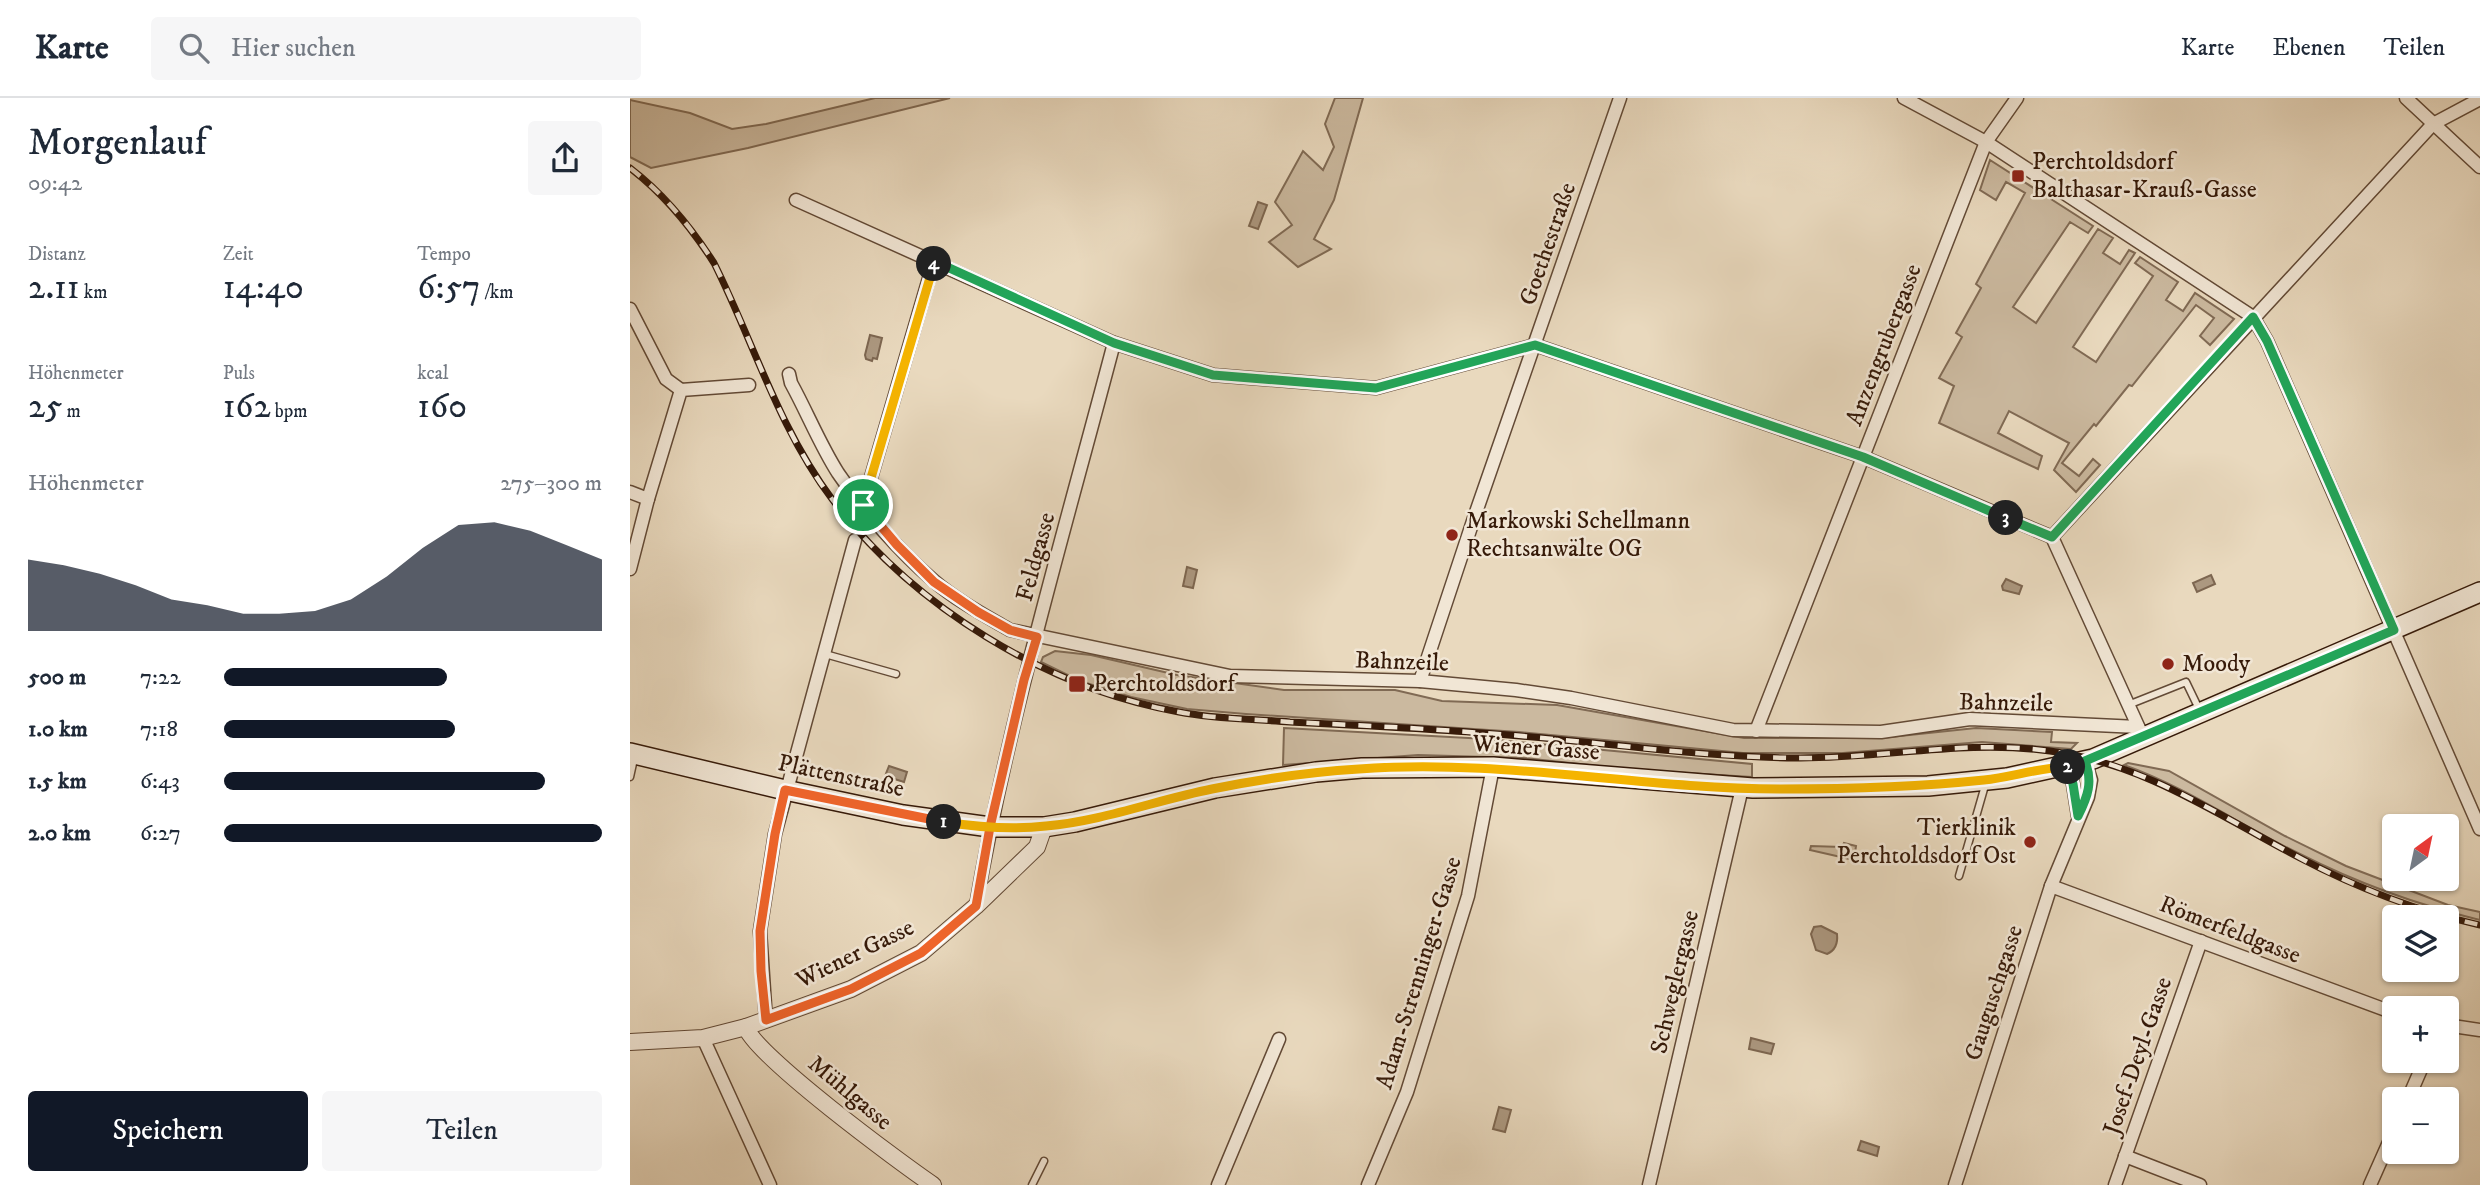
<!DOCTYPE html>
<html lang="de">
<head>
<meta charset="utf-8">
<style>
  body { margin:0; font-family:"IM FELL DW Pica",serif; background:#f6f6f7; color:#1f2937; height:100vh; display:flex; flex-direction:column; font-size:26px; white-space:nowrap }
  * { box-sizing:border-box; margin:0 }
  p { font-size:23px; color:#747a83 }
  .icon { flex:none; width:38px; height:38px; fill:none; stroke:currentColor; stroke-width:2; stroke-linecap:round; stroke-linejoin:round }
  .map { position:relative; flex:1; overflow:hidden }
  .side { display:flex; flex-direction:column; background:#fff; width:630px }
  .side>* { flex:none }
  .needle { width:46px; rotate:33deg }
  .fabs { position:absolute; left:1752px; top:716px; display:grid; gap:14px }
  .fabs a { display:grid; place-items:center; width:77px; height:77px; border-radius:7px; background:#fff; box-shadow:0 2px 5px #0004; font-size:35px }
  .pin { position:absolute; display:grid; place-items:center; width:60px; height:60px; color:#fff; margin:-30px; border:4px solid #fff; border-radius:50%; box-shadow:0 2px 7px #0007 }
  .km { position:absolute; width:35px; height:35px; margin:-18px; border-radius:50%; background:#222; color:#fff; font-size:19px; line-height:35px; text-align:center }
  .round { display:grid; place-items:center; flex:none; width:74px; height:74px; border-radius:7px; background:#f6f6f7 }
  .head { display:flex; align-items:center; justify-content:space-between; height:119px; padding:0 28px }
  h1 { font-size:38px; font-weight:600; line-height:52px }
  .figures { display:grid; grid-template-columns:repeat(3,1fr); gap:10px; height:119px; padding:7px 28px }
  .figures div { display:grid; align-content:center }
  .figures b { font-size:35px; font-weight:600 }
  .figures small { font-size:19px; font-weight:400 }
  .figures p { font-size:19px }
  .chart { height:196px; padding:14px 28px }
  .chart p { display:flex; justify-content:space-between }
  .chart svg { width:100%; height:126px; margin-top:7px; fill:#111827; opacity:.7 }
  .primary-button { display:flex; gap:14px; margin-top:auto; padding:14px 28px }
  .primary-button a { flex:1; height:80px; border-radius:7px; background:#111827; color:#fff; font-size:28px; font-weight:600; line-height:80px; text-align:center }
  .primary-button a+a { background:#f6f6f7; color:#1f2937 }
  ul { padding:0 28px; list-style:none; font-size:23px }
  li { display:grid; grid-template-columns:112px 84px 1fr; align-items:center; height:52px }
  li i { height:18px; border-radius:9px; background:#111827 }
  header { display:flex; align-items:center; gap:42px; box-sizing:border-box; height:98px; padding:0 35px; background:#fff; border-bottom:2px solid #e0e1e3 }
  header strong { font-size:33px }
  nav { display:flex; gap:38px; margin-inline-start:auto; font-size:24px }
  .search { width:490px; height:63px; background:#f6f6f7; display:flex; align-items:center; gap:18px; box-sizing:border-box; padding:0 24px; border-radius:7px; color:#747a83; font-size:26px }
  main { display:flex; flex:1; min-height:0 }
  .map>svg:first-child { display:block }
  .green { fill:#cbb99f; stroke:#806a54; stroke-width:2 }
  .water { fill:#ac9880; stroke:#7d6650; stroke-width:2 }
  .lines { fill:none; stroke-linecap:round; stroke-linejoin:round }
  .service-casing { stroke:#634a36; stroke-width:9 }
  .minor-casing { stroke:#634a36; stroke-width:15 }
  .tertiary-casing { stroke:#634a36; stroke-width:18 }
  .secondary-casing { stroke:#361a09; stroke-width:22 }
  .service { stroke:#f1e6d5; stroke-width:6 }
  .minor { stroke:#f1e6d5; stroke-width:12 }
  .tertiary { stroke:#f1e6d5; stroke-width:16 }
  .secondary { stroke:#f1e6d5; stroke-width:19 }
  .rail-casing { stroke:#361a09; stroke-width:7 }
  .rail { stroke:#f1e6d5; stroke-width:4.5; stroke-dasharray:13; stroke-linecap:butt }
  .split-1-casing { stroke:#fff; stroke-width:14 }
  .split-2-casing { stroke:#fff; stroke-width:14 }
  .split-3-casing { stroke:#fff; stroke-width:14 }
  .split-4-casing { stroke:#fff; stroke-width:14 }
  .split-5-casing { stroke:#fff; stroke-width:14 }
  .split-1 { stroke:#f0652b; stroke-width:9 }
  .split-2 { stroke:#f5b400; stroke-width:9 }
  .split-3 { stroke:#22a559; stroke-width:9 }
  .split-4 { stroke:#22a559; stroke-width:9 }
  .split-5 { stroke:#f5b400; stroke-width:9 }
  .poi-dot { fill:#8f2418; stroke:#f1e6d5; stroke-width:2.5 }
  .labels { text-anchor:middle; dominant-baseline:central; stroke-width:5; stroke-linejoin:round; paint-order:stroke }
  .poi-label { font-size:24px; fill:#361a09; stroke:#f1e6d5; text-anchor:start }
  .street-label { font-size:24px; fill:#361a09; stroke:#f1e6d5 }
</style>
</head>
<body>
<header>
<strong>Karte</strong>
<div class="search"><svg class="icon" aria-label="search" viewBox="0 0 24 24"><circle cx="10" cy="10" r="6"/><path d="M15 15l6 6"/></svg>Hier suchen</div>
<nav><a>Karte</a><a>Ebenen</a><a>Teilen</a></nav>
</header>
<main>
<section class="side">
<div class="head"><div><h1>Morgenlauf</h1><p>09:42</p></div><a class="round"><svg class="icon" aria-label="share" viewBox="0 0 24 24"><path d="M12 15V3M7 8l5-5 5 5M5 13v7h14v-7"/></svg></a></div>
<div class="figures">
<div><p>Distanz</p><b>2.11<small> km</small></b></div>
<div><p>Zeit</p><b>14:40</b></div>
<div><p>Tempo</p><b>6:57<small> /km</small></b></div>
</div>
<div class="figures">
<div><p>Höhenmeter</p><b>25<small> m</small></b></div>
<div><p>Puls</p><b>162<small> bpm</small></b></div>
<div><p>kcal</p><b>160</b></div>
</div>
<div class="chart"><p><span>Höhenmeter</span>275–300 m</p>
<svg viewBox="0 0 160 44" preserveAspectRatio="none"><path d="M0 44V19L10 21L20 24L30 28L40 33L50 35L60 38L70 38L80 37L90 33L100 25L110 15L120 7L130 6L140 9L150 14L160 19V44z"/></svg>
</div>
<ul>
<li><b>500 m</b>7:22<i style="width:59%"></i></li>
<li><b>1.0 km</b>7:18<i style="width:61%"></i></li>
<li><b>1.5 km</b>6:43<i style="width:85%"></i></li>
<li><b>2.0 km</b>6:27<i style="width:100%"></i></li>
</ul>
<div class="primary-button"><a>Speichern</a><a>Teilen</a></div>
</section>
<div class="map">
<svg width="1850" height="1087" viewBox="0 0 1850 1087">
  <rect width="100%" height="100%" fill="#e9d9be"/>
  <filter id="stains"><feTurbulence type="fractalNoise" baseFrequency=".00286" numOctaves="4"/><feColorMatrix values="0 0 0 0 .2 0 0 0 0 .09 0 0 0 0 .02 0 0 0 .5 -.17"/></filter>
  <radialGradient id="worn" r=".72"><stop offset=".6" stop-color="#630" stop-opacity="0"/><stop offset="1" stop-color="#630" stop-opacity=".3"/></radialGradient>
  <g class="green">
    <path d="M245,0H320L118,50L21,70L0,59V2L60,15L102,31L136,26Z"/>
    <path d="M705,0H733L704,102L684,141L701,151L668,169L639,144L662,127L645,104L673,53L693,72L704,49L695,26Z"/>
    <path d="M1360,62L1463,128L1458,135L1440,124L1383,209L1406,225L1468,131L1483,140L1473,155L1490,166L1499,152L1505,155L1443,249L1466,264L1523,178L1505,165L1510,159L1548,184L1536,202L1553,213L1565,195L1604,221L1580,247L1570,238L1584,220L1566,207L1502,288L1499,287L1466,328L1464,326L1432,365L1449,378L1463,361L1470,367L1446,394L1424,372L1439,345L1379,313L1368,335L1412,358L1408,371L1309,325L1324,288L1309,280L1332,239L1326,235L1351,190L1346,186L1395,95L1376,84L1366,102L1350,92Z"/>
    <path d="M425,553L461,557L547,577L654,592H765L812,603L927,607L1114,640H1251L1346,630L1422,634L1421,644L1447,645L1441,651L1352,644L1213,655H1113L889,634L616,616L557,611L501,599L450,583L411,564L413,559Z"/>
    <path d="M654,630L857,641L1122,666V679L1007,672L893,660L788,657L653,667Z"/>
    <path d="M1498,665L1539,673L1655,738L1716,768L1818,807L1850,814V822C1788,807 1727,785 1670,756C1610,727 1556,689 1494,667Z"/>
    <path d="M1214,745L1226,748L1224,762L1180,752L1181,748L1212,749Z"/>
  </g>
  <g class="water">
    <path d="M628,104L637,107L628,131L619,128Z"/>
    <path d="M240,237L252,240L247,261L243,260L242,263L236,261L235,257Z"/>
    <path d="M557,469L567,472L563,490L553,488Z"/>
    <path d="M1581,477L1585,486L1567,494L1563,485Z"/>
    <path d="M1376,481L1392,488L1389,496L1373,492L1372,488Z"/>
    <path d="M259,668L277,674L274,684L255,678Z"/>
    <path d="M1191,828L1207,836C1208,845 1206,852 1197,856L1186,852L1181,836L1184,829Z"/>
    <path d="M1121,940L1144,946L1141,956L1119,951Z"/>
    <path d="M869,1009L881,1012L875,1034L863,1031Z"/>
    <path d="M1231,1043L1249,1049L1247,1058L1228,1052Z"/>
  </g>
  <g class="lines">
    <defs>
      <g id="service">
        <path d="M195,556L266,576"/>
        <path d="M1498,607L1556,584L1569,611"/>
        <path d="M0,679L4,661"/>
        <path d="M1329,778L1356,684"/>
        <path d="M402,1087L414,1063"/>
      </g>
      <g id="minor">
        <path d="M1274,0L1356,44L1623,219L1637,243L1850,731"/>
        <path d="M1776,0L1850,69"/>
        <path d="M166,102L484,245L583,277L746,290L905,247L1233,359L1422,439L1513,639"/>
        <path d="M0,211L36,281L51,292"/>
        <path d="M159,276L161,285C177,314 190,347 208,375C233,412 270,454 304,483C326,502 354,517 380,532L600,578L790,583L886,592L941,600L1103,632L1251,634L1340,621L1508,629"/>
        <path d="M0,394L18,401"/>
        <path d="M233,407L304,163"/>
        <path d="M1422,439L1803,26L1850,1"/>
        <path d="M0,471L18,401L51,292L119,287"/>
        <path d="M790,583L844,420L990,0"/>
        <path d="M1126,633L1356,44L1387,0"/>
        <path d="M1438,668L1443,686L1448,718"/>
        <path d="M1421,788L1764,915"/>
        <path d="M346,808C379,618 435,432 484,245"/>
        <path d="M136,922L130,833L145,736L225,442"/>
        <path d="M1816,927L1850,932"/>
        <path d="M73,940L140,1087"/>
        <path d="M1778,1001L1795,962"/>
        <path d="M1495,1058L1570,1087"/>
        <path d="M588,1087L649,941"/>
        <path d="M738,1087L777,994L838,798L863,669"/>
        <path d="M1019,1087L1112,690"/>
        <path d="M1325,1087L1421,788L1458,699L1461,682L1455,663"/>
        <path d="M1485,1087L1571,843"/>
        <path d="M1740,1087L1764,1033"/>
      </g>
      <g id="tertiary">
        <path d="M116,929C123,956 272,1066 303,1087"/>
        <path d="M0,944L73,940L116,929L221,891L291,855L346,808L407,749L414,729"/>
      </g>
      <path id="secondary" d="M0,655L155,692L273,717L360,729H414L445,724L585,690L686,674L732,670L863,669L1123,690L1298,688L1377,680L1463,661L1850,494"/>
    </defs>
    <use href="#service" class="service-casing"/>
    <use href="#minor" class="minor-casing"/>
    <use href="#tertiary" class="tertiary-casing"/>
    <use href="#secondary" class="secondary-casing"/>
    <use href="#service" class="service"/>
    <use href="#minor" class="minor"/>
    <use href="#tertiary" class="tertiary"/>
    <use href="#secondary" class="secondary"/>
    <defs>
      <path id="rail" d="M0,70C34,96 61,129 84,165C123,243 149,331 202,401C282,508 418,591 549,614C585,621 623,621 660,624C724,627 789,630 853,635C958,642 1061,659 1166,660C1251,661 1335,641 1420,653C1513,665 1588,717 1670,760C1727,790 1787,813 1850,827"/>
    </defs>
    <use href="#rail" class="rail-casing"/>
    <use href="#rail" class="rail"/>
  </g>
  <g class="lines">
    <defs>
      <path id="split-1" d="M233,407L267,447L304,484L348,514L380,532L407,539L394,582L360,729L346,808L291,855L221,891L136,922L131,873L130,833L145,736L155,692L314,724"/>
      <path id="split-2" d="M314,724C347,729 382,732 416,728C472,723 527,702 582,691C631,681 680,674 729,671C870,660 1009,691 1150,691C1218,691 1287,689 1354,682C1382,679 1412,669 1438,669"/>
      <path id="split-3" d="M1376,420L1422,439L1623,219L1637,243L1764,532L1455,663C1463,684 1458,698 1448,718L1443,686L1438,669"/>
      <path id="split-4" d="M304,166V163L484,245L583,277L746,290L905,247L1233,359L1376,420"/>
      <path id="split-5" d="M233,407L304,166"/>
    </defs>
    <use href="#split-1" class="split-1-casing"/>
    <use href="#split-2" class="split-2-casing"/>
    <use href="#split-3" class="split-3-casing"/>
    <use href="#split-4" class="split-4-casing"/>
    <use href="#split-5" class="split-5-casing"/>
    <use href="#split-1" class="split-1"/>
    <use href="#split-2" class="split-2"/>
    <use href="#split-3" class="split-3"/>
    <use href="#split-4" class="split-4"/>
    <use href="#split-5" class="split-5"/>
  </g>
  <g class="poi-dot">
    <rect x="1381" y="71" width="14" height="14" rx="3.5"/>
    <circle cx="822" cy="437" r="7"/>
    <circle cx="1538" cy="566" r="7"/>
    <rect x="438" y="577" width="18" height="18" rx="3.5"/>
    <circle cx="1400" cy="744" r="7"/>
  </g>
  <g class="labels">
    <g class="poi-label">
      <text x="1402" y="64">Perchtoldsdorf<tspan x="1402" dy="28">Balthasar-Krauß-Gasse</tspan></text>
      <text x="836" y="423">Markowski Schellmann<tspan x="836" dy="28">Rechtsanwälte OG</tspan></text>
      <text x="1552" y="566">Moody</text>
      <text x="463" y="586">Perchtoldsdorf</text>
      <text x="1386" y="730" text-anchor="end">Tierklinik<tspan x="1386" dy="28">Perchtoldsdorf Ost</tspan></text>
    </g>
    <g class="street-label">
      <text transform="translate(918 146) rotate(-71)">Goethestraße</text>
      <text transform="translate(1254 247) rotate(-69)">Anzengrubergasse</text>
      <text transform="translate(406 459) rotate(-75)">Feldgasse</text>
      <text transform="translate(772 564) rotate(2)">Bahnzeile</text>
      <text transform="translate(1376 605) rotate(1)">Bahnzeile</text>
      <text transform="translate(906 650) rotate(4)">Wiener Gasse</text>
      <text transform="translate(211 678) rotate(12)">Plättenstraße</text>
      <text transform="translate(1600 832) rotate(21)">Römerfeldgasse</text>
      <text transform="translate(225 856) rotate(-26)">Wiener Gasse</text>
      <text transform="translate(789 875) rotate(-73)">Adam-Strenninger-Gasse</text>
      <text transform="translate(1045 884) rotate(-77)">Schweglergasse</text>
      <text transform="translate(1364 895) rotate(-72)">Gauguschgasse</text>
      <text transform="translate(1508 958) rotate(-71)">Josef-Deyl-Gasse</text>
      <text transform="translate(220 995) rotate(40)">Mühlgasse</text>
    </g>
  </g>
  <rect width="100%" height="100%" filter="url(#stains)"/>
  <rect width="100%" height="100%" fill="url(#worn)"/>
</svg>
<div class="fabs">
<a><svg class="needle" viewBox="-14 -14 28 28"><path d="M0-13l5 13h-10z" fill="#e53935"/><path d="M0 13l5-13h-10z" fill="#747a83"/></svg></a>
<a><svg class="icon" aria-label="layers" viewBox="0 0 24 24"><path d="M12 4l9 5-9 5-9-5zM3 14l9 5 9-5"/></svg></a>
<a>+</a>
<a>−</a>
</div>
<div class="pin" style="left:233px;top:407px;background:#1e9e55"><svg class="icon" aria-label="arrive" viewBox="0 0 24 24"><path d="M6 21V4h12l-3 4 3 4H6"/></svg></div>
<b class="km" style="left:314px;top:724px">1</b>
<b class="km" style="left:1438px;top:669px">2</b>
<b class="km" style="left:1376px;top:420px">3</b>
<b class="km" style="left:304px;top:166px">4</b>
</div>
</main>
</body>
</html>
